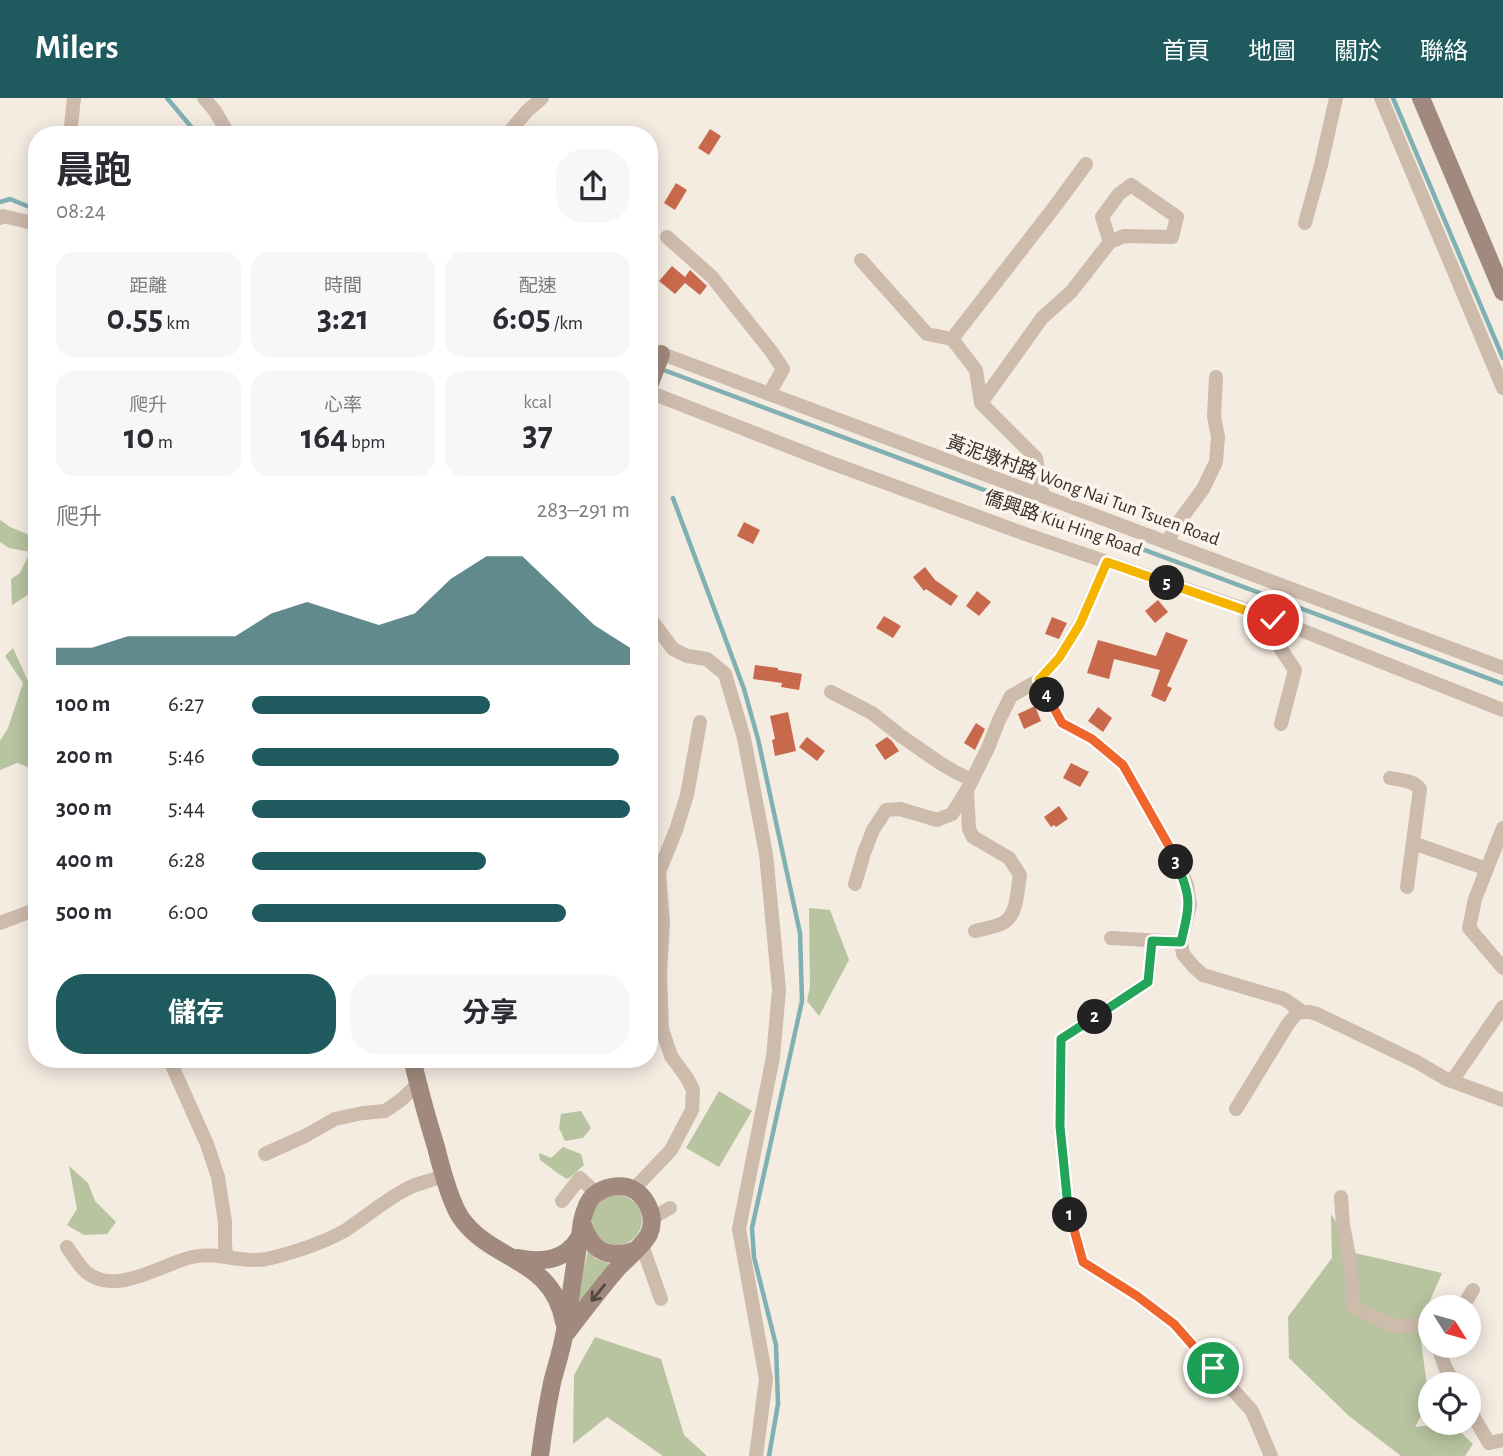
<!DOCTYPE html>
<html lang="zh-TW">
<head>
<meta charset="utf-8">
<style>
  body { margin:0; font-family:"Alegreya Sans","Noto Sans TC",sans-serif; background:#f7f7f7; color:#2b2b33; height:100vh; display:flex; flex-direction:column; font-size:26px; white-space:nowrap }
  * { box-sizing:border-box; margin:0 }
  p { font-size:23px; color:#7c7c81 }
  .icon { flex:none; width:38px; height:38px; fill:none; stroke:currentColor; stroke-width:2; stroke-linecap:round; stroke-linejoin:round }
  .map { position:relative; flex:1; overflow:hidden }
  .details { position:absolute; left:28px; top:28px; width:630px; height:942px; display:flex; flex-direction:column; background:#fff; border-radius:28px; box-shadow:0 4px 18px #0003 }
  .details>* { flex:none }
  .needle { width:46px; rotate:127deg }
  .buttons { position:absolute; left:1418px; top:1197px; display:grid; gap:14px }
  .buttons a { display:grid; place-items:center; width:63px; height:63px; border-radius:50%; background:#fff; box-shadow:0 4px 18px #0003; font-size:35px }
  .pin { position:absolute; display:grid; place-items:center; width:60px; height:60px; color:#fff; margin:-30px; border:4px solid #fff; border-radius:50%; box-shadow:0 2px 7px #0007 }
  .km { position:absolute; width:35px; height:35px; margin:-18px; border-radius:50%; background:#222; color:#fff; font-size:19px; line-height:35px; text-align:center }
  .round { display:grid; place-items:center; flex:none; width:74px; height:74px; border-radius:28px; background:#f7f7f7 }
  .head { display:flex; align-items:center; justify-content:space-between; height:119px; padding:0 28px }
  h1 { font-size:38px; font-weight:700; line-height:52px }
  .figures { display:grid; grid-template-columns:repeat(3,1fr); gap:10px; height:119px; padding:7px 28px }
  .figures div { display:grid; align-content:center; border-radius:18px; background:#f7f7f7; text-align:center }
  .figures b { font-size:35px; font-weight:700 }
  .figures small { font-size:19px; font-weight:400 }
  .figures p { font-size:19px }
  .chart { height:196px; padding:14px 28px }
  .chart p { display:flex; justify-content:space-between }
  .chart svg { width:100%; height:126px; margin-top:7px; fill:#1f5a5e; opacity:.7 }
  .cta { display:flex; gap:14px; margin-top:auto; padding:14px 28px }
  .cta a { flex:1; height:80px; border-radius:28px; background:#1f5a5e; color:#fff; font-size:28px; font-weight:700; line-height:80px; text-align:center }
  .cta a+a { background:#f7f7f7; color:#2b2b33 }
  ul { padding:0 28px; list-style:none; font-size:23px }
  li { display:grid; grid-template-columns:112px 84px 1fr; align-items:center; height:52px }
  li i { height:18px; border-radius:9px; background:#1f5a5e }
  header { display:flex; align-items:center; gap:42px; box-sizing:border-box; height:98px; padding:0 35px; background:#1f5a5e; color:#fff }
  header strong { font-size:33px }
  nav { display:flex; gap:38px; margin-inline-start:auto; font-size:24px }
  .map>svg:first-child { display:block }
  .green { fill:#b8c4a0 }
  .lines { fill:none; stroke-linecap:round; stroke-linejoin:round }
  .stream { stroke:#7fb0b2; stroke-width:4.5 }
  .building { fill:#c8694b }
  .street { stroke:#cdbbac; stroke-width:14 }
  .secondary { stroke:#a18a7d; stroke-width:18 }
  .oneway { stroke:#544640 }
  .split-1-casing { stroke:#fff; stroke-width:14 }
  .split-2-casing { stroke:#fff; stroke-width:14 }
  .split-3-casing { stroke:#fff; stroke-width:14 }
  .split-4-casing { stroke:#fff; stroke-width:14 }
  .split-5-casing { stroke:#fff; stroke-width:14 }
  .split-6-casing { stroke:#fff; stroke-width:14 }
  .split-1 { stroke:#f0652b; stroke-width:9 }
  .split-2 { stroke:#22a559; stroke-width:9 }
  .split-3 { stroke:#22a559; stroke-width:9 }
  .split-4 { stroke:#f0652b; stroke-width:9 }
  .split-5 { stroke:#f5b400; stroke-width:9 }
  .split-6 { stroke:#f5b400; stroke-width:9 }
  .labels { text-anchor:middle; dominant-baseline:central; stroke-width:7; stroke-linejoin:round; paint-order:stroke }
  .street-label { font-size:19px; fill:#3b302b; stroke:#fbf5ee }
</style>
</head>
<body>
<header>
<strong>Milers</strong>
<nav><a>首頁</a><a>地圖</a><a>關於</a><a>聯絡</a></nav>
</header>
<div class="map">
<svg width="1503" height="1358" viewBox="0 0 1503 1358">
  <rect width="100%" height="100%" fill="#f4ebe1"/>
  <g class="green">
    <path d="M0,422L10,429L37,440V475L35,477L37,483V510L31,502L34,493L12,507L11,481L20,475L30,454L9,450L0,444Z"/>
    <path d="M13,550L27,581L37,590V665L34,671L17,665L0,672V643L8,630L23,585L5,558Z"/>
    <path d="M809,810L830,812L849,862L819,918L807,903L810,889Z"/>
    <path d="M719,993L752,1013L719,1069L686,1050Z"/>
    <path d="M581,1013L591,1030L583,1040L565,1043L559,1030L561,1016Z"/>
    <path d="M563,1049L581,1056L584,1067L568,1081C558,1077 549,1068 540,1062L539,1055L551,1060Z"/>
    <path d="M69,1068L88,1085L95,1103L116,1124L107,1136L84,1137L67,1127L77,1111Z"/>
    <circle cx="617" cy="1122" r="25"/>
    <path d="M1331,1116L1355,1155L1442,1175L1419,1228L1429,1303L1415,1329L1451,1325L1473,1346L1465,1358H1401L1349,1318L1289,1260L1288,1219L1332,1160Z"/>
    <path d="M588,1153L596,1161L611,1166L580,1205L576,1201Z"/>
    <path d="M595,1239L661,1261L684,1337L707,1358H663L607,1319L573,1346L574,1277Z"/>
  </g>
  <g class="lines">
    <g class="stream">
      <path d="M167,0L198,37"/>
      <path d="M1393,0L1503,260"/>
      <path d="M0,104L10,101L37,112"/>
      <path d="M661,271L1503,586"/>
      <path d="M673,400L744,591L758,641L800,835L802,903L752,1130L754,1159L776,1247L778,1306L769,1358"/>
    </g>
  </g>
  <g class="building">
    <path d="M710,31L721,38L709,57L698,50Z"/>
    <path d="M676,85L687,92L675,112L664,105Z"/>
    <path d="M672,168L685,179L690,172L707,188L700,197L685,185L675,196L659,183Z"/>
    <path d="M744,424L760,432L753,446L737,438Z"/>
    <path d="M925,469L935,482L958,498L951,508L926,491L924,493L913,479Z"/>
    <path d="M977,493L991,504L979,518L966,508Z"/>
    <path d="M1158,502L1168,514L1155,525L1145,513Z"/>
    <path d="M884,518L901,528L893,540L876,530Z"/>
    <path d="M1052,519L1067,525L1059,541L1045,536Z"/>
    <path d="M1166,534L1188,542L1167,588L1172,590L1165,604L1151,598L1160,572L1114,561L1109,581L1087,575L1098,542L1156,558Z"/>
    <path d="M755,567L778,570V572L802,576L799,592L781,589L782,585L753,581Z"/>
    <path d="M1035,608L1041,623L1024,631L1018,616Z"/>
    <path d="M1098,609L1112,620L1103,634L1088,623Z"/>
    <path d="M788,614L796,653L775,658L772,642L775,641L770,618Z"/>
    <path d="M976,625L985,631L975,652L964,645Z"/>
    <path d="M807,639L825,653L817,663L799,649Z"/>
    <path d="M887,639L892,643L899,653L885,662L875,647Z"/>
    <path d="M1071,665L1089,674L1080,689L1063,680Z"/>
    <path d="M1059,708L1068,721L1056,729L1054,727L1051,729L1044,719Z"/>
  </g>
  <g class="lines">
    <g class="street">
      <path d="M204,0L215,13L229,37"/>
      <path d="M1381,0L1503,290"/>
      <path d="M70,37L74,0"/>
      <path d="M507,37L527,13L542,0"/>
      <path d="M0,120L3,118L37,126"/>
      <path d="M1305,125L1321,67L1336,0"/>
      <path d="M667,139L712,179L771,253L783,271L769,296"/>
      <path d="M861,162L927,236L952,241L976,272L981,305L1036,360L1043,398"/>
      <path d="M952,241L1056,107L1086,66"/>
      <path d="M649,251L1503,570"/>
      <path d="M649,294L826,363L1028,437L1268,519L1503,612"/>
      <path d="M981,305L1042,220L1071,194L1110,144L1102,119L1119,96L1131,87L1177,119L1172,139L1124,138L1110,144"/>
      <path d="M1168,445L1174,430L1203,391L1216,364L1218,339L1214,318L1216,279"/>
      <path d="M649,519L673,551L687,558L707,561L725,576L744,640L766,756L779,892L773,959L739,1131L766,1281L756,1358"/>
      <path d="M1039,582L1062,625L1092,641L1123,667L1169,748L1187,787L1190,807L1181,844L1183,856L1194,869L1203,877L1284,901L1303,914H1310L1317,916L1417,964L1446,981L1503,1002"/>
      <path d="M831,594L872,615L901,638L940,665L957,675L972,682"/>
      <path d="M1281,626L1295,572L1280,550L1288,527"/>
      <path d="M1390,680C1400,682 1414,682 1420,691L1407,789"/>
      <path d="M967,692L969,731L973,739L1009,760L1020,777C1017,792 1018,817 1003,825C995,829 984,831 975,833"/>
      <path d="M1503,730L1475,801L1469,830L1503,870"/>
      <path d="M1413,745L1487,771"/>
      <path d="M855,786L864,755L873,732L886,712L900,711L937,722L952,716L967,692L988,650L999,622L1011,598L1039,582L1059,560L1080,525L1107,464"/>
      <path d="M0,825L37,811"/>
      <path d="M1111,840L1181,844"/>
      <path d="M1152,843L1148,884L1061,941L1060,1028L1068,1109L1083,1164L1137,1198L1174,1226L1252,1313L1271,1358"/>
      <path d="M169,961L207,1046L218,1079L225,1124V1145L226,1159"/>
      <path d="M1452,983L1503,909"/>
      <path d="M1236,1011L1288,926L1297,915L1303,914"/>
      <path d="M265,1056L305,1038L335,1021L363,1015L385,1013L401,1002L418,986"/>
      <path d="M633,1092L671,1052L692,1012L693,992L687,980L671,958L662,931L660,878L663,823L659,774L676,732L687,697L700,624"/>
      <path d="M1341,1099L1343,1127L1351,1169L1353,1209L1394,1228H1430"/>
      <path d="M562,1103L580,1080L596,1095"/>
      <path d="M652,1120L670,1110"/>
      <path d="M642,1147L661,1201"/>
      <path d="M67,1149C73,1157 79,1168 86,1174C115,1199 162,1166 192,1159C219,1153 245,1167 271,1160C295,1154 325,1144 346,1132C366,1119 391,1097 413,1088C423,1084 433,1082 443,1078"/>
      <path d="M1459,1209L1466,1203L1473,1192"/>
      <path d="M1438,1248L1445,1269L1455,1286"/>
      <path d="M1468,1309L1489,1345L1503,1342"/>
    </g>
    <g class="secondary">
      <path d="M1421,0L1503,194"/>
      <path d="M649,288L661,256"/>
      <path d="M412,961C419,990 427,1020 436,1049C441,1069 450,1104 461,1120C493,1165 552,1159 564,1224"/>
      <path d="M582,1124C590,1151 606,1162 633,1153"/>
      <path d="M518,1160C542,1165 565,1163 579,1140"/>
      <path d="M540,1358C543,1334 547,1309 552,1285C556,1269 561,1254 564,1238C570,1207 573,1175 579,1144C581,1134 581,1122 585,1113C587,1106 591,1099 597,1095C605,1089 617,1087 627,1089C646,1095 657,1118 649,1136C644,1147 626,1161 617,1171C598,1193 582,1215 564,1238"/>
    </g>
  </g>
  <defs><path id="oneway-shaft" d="M-6 0H5M1.5-3L5.5 0L1.5 3" fill="none" stroke-width="1.6" stroke-linecap="round" stroke-linejoin="round" transform="scale(1.75)"/></defs>
  <use class="oneway" href="#oneway-shaft" transform="translate(598 1195) rotate(129)"/>
  <g class="lines">
    <defs>
      <path id="split-1" d="M1070,1117L1083,1164L1137,1198L1174,1226L1213,1270"/>
      <path id="split-2" d="M1070,1117L1068,1109L1060,1028L1061,941L1095,919"/>
      <path id="split-3" d="M1095,919L1148,884L1152,843L1181,844C1190,806 1192,800 1176,764"/>
      <path id="split-4" d="M1047,597L1062,625L1092,641L1123,667L1169,748L1176,764"/>
      <path id="split-5" d="M1047,597L1039,582L1059,560L1080,526L1107,464L1167,485"/>
      <path id="split-6" d="M1167,485L1273,522"/>
    </defs>
    <use href="#split-1" class="split-1-casing"/>
    <use href="#split-2" class="split-2-casing"/>
    <use href="#split-3" class="split-3-casing"/>
    <use href="#split-4" class="split-4-casing"/>
    <use href="#split-5" class="split-5-casing"/>
    <use href="#split-6" class="split-6-casing"/>
    <use href="#split-1" class="split-1"/>
    <use href="#split-2" class="split-2"/>
    <use href="#split-3" class="split-3"/>
    <use href="#split-4" class="split-4"/>
    <use href="#split-5" class="split-5"/>
    <use href="#split-6" class="split-6"/>
  </g>
  <g class="labels">
    <g class="street-label">
      <text transform="translate(1083 393) rotate(20)">黃泥墩村路 Wong Nai Tun Tsuen Road</text>
      <text transform="translate(1063 426) rotate(19)">僑興路 Kiu Hing Road</text>
    </g>
  </g>
</svg>
<div class="buttons">
<a><svg class="needle" viewBox="-14 -14 28 28"><path d="M0-13l5 13h-10z" fill="#e53935"/><path d="M0 13l5-13h-10z" fill="#7c7c81"/></svg></a>
<a><svg class="icon" aria-label="locate" viewBox="0 0 24 24"><circle cx="12" cy="12" r="6"/><path d="M12 2v4M12 18v4M2 12h4M18 12h4"/></svg></a>
</div>
<div class="pin" style="left:1213px;top:1270px;background:#1e9e55"><svg class="icon" aria-label="arrive" viewBox="0 0 24 24"><path d="M6 21V4h12l-3 4 3 4H6"/></svg></div>
<div class="pin" style="left:1273px;top:522px;background:#d93025"><svg class="icon" aria-label="check" viewBox="0 0 24 24"><path d="M5 12l5 5 9-10"/></svg></div>
<b class="km" style="left:1070px;top:1117px">1</b>
<b class="km" style="left:1095px;top:919px">2</b>
<b class="km" style="left:1176px;top:764px">3</b>
<b class="km" style="left:1047px;top:597px">4</b>
<b class="km" style="left:1167px;top:485px">5</b>
<section class="details">
<div class="head"><div><h1>晨跑</h1><p>08:24</p></div><a class="round"><svg class="icon" aria-label="share" viewBox="0 0 24 24"><path d="M12 15V3M7 8l5-5 5 5M5 13v7h14v-7"/></svg></a></div>
<div class="figures">
<div><p>距離</p><b>0.55<small> km</small></b></div>
<div><p>時間</p><b>3:21</b></div>
<div><p>配速</p><b>6:05<small> /km</small></b></div>
</div>
<div class="figures">
<div><p>爬升</p><b>10<small> m</small></b></div>
<div><p>心率</p><b>164<small> bpm</small></b></div>
<div><p>kcal</p><b>37</b></div>
</div>
<div class="chart"><p><span>爬升</span>283–291 m</p>
<svg viewBox="0 0 160 44" preserveAspectRatio="none"><path d="M0 44V38L10 38L20 34L30 34L40 34L50 34L60 26L70 22L80 26L90 30L100 26L110 14L120 6L130 6L140 18L150 30L160 38V44z"/></svg>
</div>
<ul>
<li><b>100 m</b>6:27<i style="width:63%"></i></li>
<li><b>200 m</b>5:46<i style="width:97%"></i></li>
<li><b>300 m</b>5:44<i style="width:100%"></i></li>
<li><b>400 m</b>6:28<i style="width:62%"></i></li>
<li><b>500 m</b>6:00<i style="width:83%"></i></li>
</ul>
<div class="cta"><a>儲存</a><a>分享</a></div>
</section>
</div>
</body>
</html>
